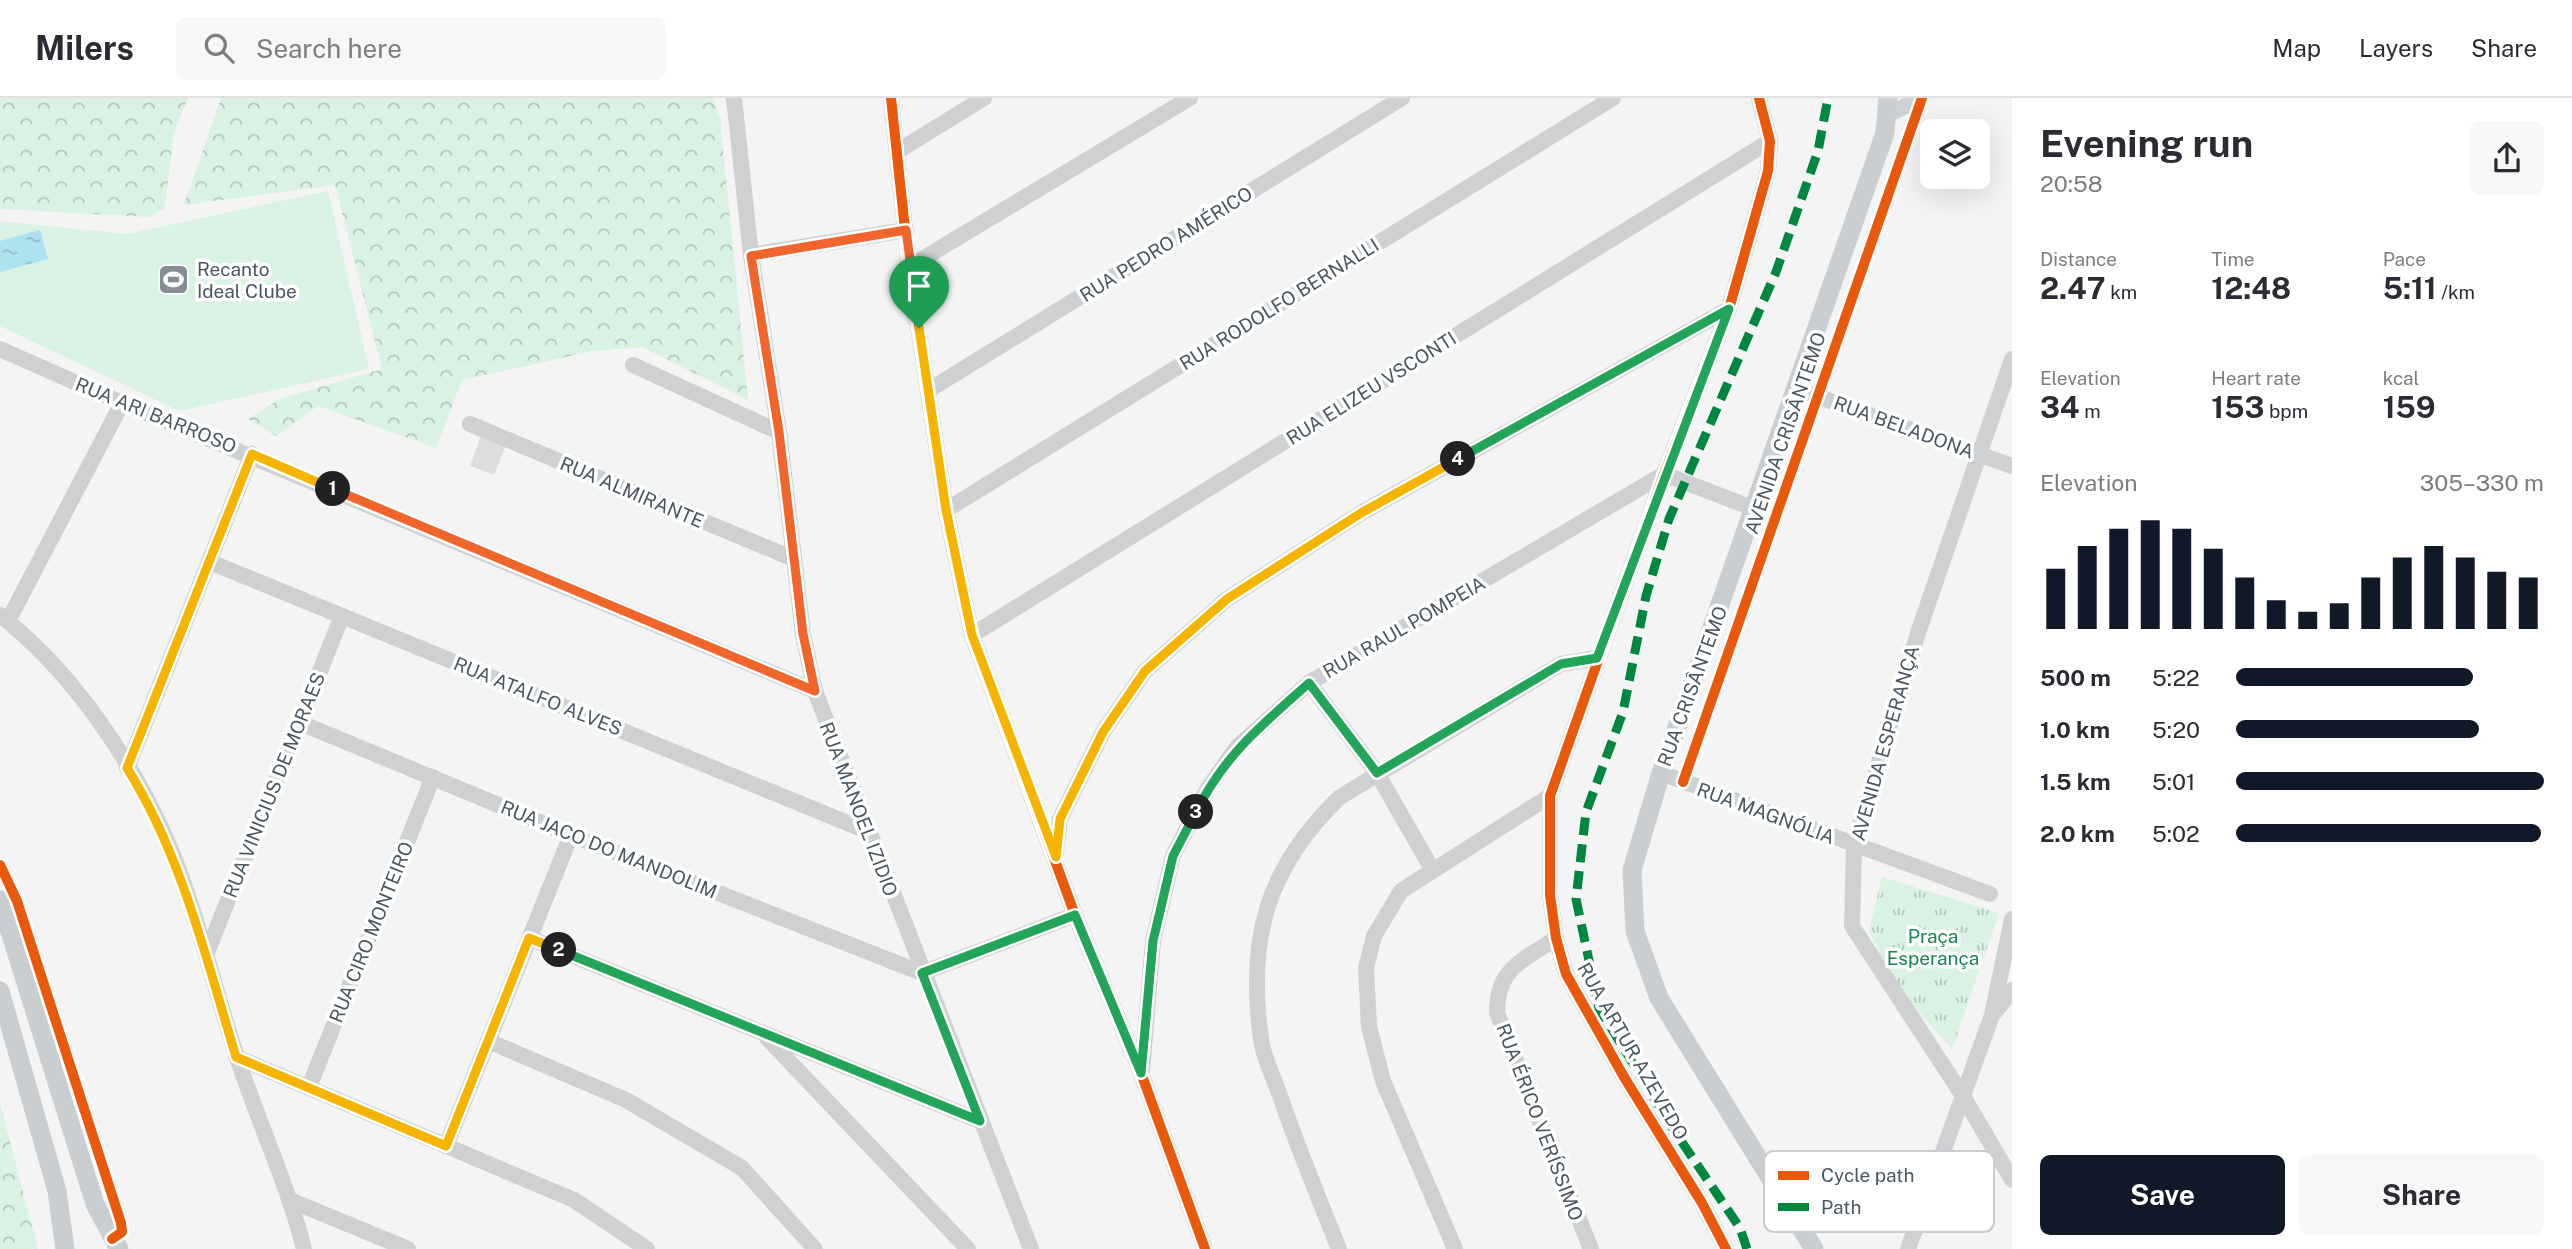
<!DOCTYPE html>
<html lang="en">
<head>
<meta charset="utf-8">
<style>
  body { margin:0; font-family:"Public Sans",sans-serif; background:#f7f7f7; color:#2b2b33; height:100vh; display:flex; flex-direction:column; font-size:26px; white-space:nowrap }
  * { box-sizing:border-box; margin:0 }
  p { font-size:23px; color:#7c7c81 }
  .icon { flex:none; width:38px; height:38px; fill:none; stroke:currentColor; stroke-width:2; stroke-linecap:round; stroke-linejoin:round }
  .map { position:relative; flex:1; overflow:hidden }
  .sheet { display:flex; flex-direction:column; background:#fff; width:560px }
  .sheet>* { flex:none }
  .tools { position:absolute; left:1920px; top:21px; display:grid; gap:14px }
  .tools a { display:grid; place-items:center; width:70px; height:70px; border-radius:10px; background:#fff; box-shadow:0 7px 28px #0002; font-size:35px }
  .pin { position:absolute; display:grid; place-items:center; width:60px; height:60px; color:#fff; margin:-72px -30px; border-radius:50% 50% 50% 0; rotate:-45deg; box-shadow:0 0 7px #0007 }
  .pin .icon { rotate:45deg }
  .km { position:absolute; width:35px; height:35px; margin:-18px; border-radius:50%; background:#222; color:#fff; font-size:19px; line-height:35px; text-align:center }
  .round { display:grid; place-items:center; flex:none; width:74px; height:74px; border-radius:10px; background:#f7f7f7 }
  .head { display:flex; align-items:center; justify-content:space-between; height:119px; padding:0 28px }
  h1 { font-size:38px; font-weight:700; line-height:52px }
  .figures { display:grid; grid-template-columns:repeat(3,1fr); gap:10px; height:119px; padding:7px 28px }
  .figures div { display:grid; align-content:center }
  .figures b { font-size:30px; font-weight:700 }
  .figures small { font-size:19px; font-weight:400 }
  .figures p { font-size:19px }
  .chart { height:196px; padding:14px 28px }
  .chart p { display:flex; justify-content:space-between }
  .chart svg { width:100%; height:126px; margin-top:7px; stroke:#111827; stroke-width:6 }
  .cta { display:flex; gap:14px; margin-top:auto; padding:14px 28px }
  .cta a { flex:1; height:80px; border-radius:10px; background:#111827; color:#fff; font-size:28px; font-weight:700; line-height:80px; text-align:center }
  .cta a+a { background:#f7f7f7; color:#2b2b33 }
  ul { padding:0 28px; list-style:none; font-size:23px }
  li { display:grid; grid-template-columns:112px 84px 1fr; align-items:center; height:52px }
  li i { height:18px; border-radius:9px; background:#111827 }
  header { display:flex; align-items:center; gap:42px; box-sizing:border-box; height:98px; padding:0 35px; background:#fff; border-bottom:2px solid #e1e1e2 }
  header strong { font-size:33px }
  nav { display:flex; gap:38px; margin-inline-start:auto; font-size:24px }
  .search { width:490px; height:63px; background:#f7f7f7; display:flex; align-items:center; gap:18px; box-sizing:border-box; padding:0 24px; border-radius:10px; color:#7c7c81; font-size:26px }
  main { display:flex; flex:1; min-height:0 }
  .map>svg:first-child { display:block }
  .grass { fill:url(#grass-tufts) }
  .forest { fill:url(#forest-crowns) }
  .pitch { fill:#d9f2e3 }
  .water { fill:url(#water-ripples) }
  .building { fill:#ddddde }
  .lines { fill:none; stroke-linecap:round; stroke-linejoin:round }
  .minor { stroke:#ced0d2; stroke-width:16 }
  .major { stroke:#caced1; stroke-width:19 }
  .quiet { stroke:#00873e; stroke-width:9; stroke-dasharray:18 9; stroke-linecap:butt }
  .cycleway-casing { stroke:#fff; stroke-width:15 }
  .cycleway { stroke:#e8590c; stroke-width:10 }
  .split-1-casing { stroke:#fff; stroke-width:14 }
  .split-2-casing { stroke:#fff; stroke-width:14 }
  .split-3-casing { stroke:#fff; stroke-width:14 }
  .split-4-casing { stroke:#fff; stroke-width:14 }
  .split-5-casing { stroke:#fff; stroke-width:14 }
  .split-1 { stroke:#f0652b; stroke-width:9 }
  .split-2 { stroke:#f5b400; stroke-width:9 }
  .split-3 { stroke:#22a559; stroke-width:9 }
  .split-4 { stroke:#22a559; stroke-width:9 }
  .split-5 { stroke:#f5b400; stroke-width:9 }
  .labels { text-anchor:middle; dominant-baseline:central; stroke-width:7; stroke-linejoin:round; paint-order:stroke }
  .street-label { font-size:19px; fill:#4a5661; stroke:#fff }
  .poi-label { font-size:19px; fill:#4a5661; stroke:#fff; text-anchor:start }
  .park-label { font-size:19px; fill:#17864f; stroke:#fff }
  .key { fill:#fff; stroke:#c9ccd0; stroke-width:2 }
  .key-label { font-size:19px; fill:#4a5661 }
</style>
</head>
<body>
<header>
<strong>Milers</strong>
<div class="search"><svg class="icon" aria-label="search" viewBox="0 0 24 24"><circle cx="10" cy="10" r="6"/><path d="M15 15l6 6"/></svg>Search here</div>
<nav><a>Map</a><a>Layers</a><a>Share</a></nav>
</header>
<main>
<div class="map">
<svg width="2012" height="1151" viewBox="0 0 2012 1151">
  <defs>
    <pattern id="grass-tufts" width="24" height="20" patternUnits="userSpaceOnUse" patternTransform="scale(1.75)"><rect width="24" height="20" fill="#d9f2e3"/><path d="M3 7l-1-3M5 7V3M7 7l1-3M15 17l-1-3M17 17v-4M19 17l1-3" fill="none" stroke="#b2c7bb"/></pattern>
    <pattern id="forest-crowns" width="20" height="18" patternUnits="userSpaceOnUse" patternTransform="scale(1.75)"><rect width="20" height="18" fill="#d9f2e3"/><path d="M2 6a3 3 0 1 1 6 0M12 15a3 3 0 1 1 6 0" fill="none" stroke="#b2c7bb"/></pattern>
    <pattern id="water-ripples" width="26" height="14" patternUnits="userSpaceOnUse" patternTransform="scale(1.75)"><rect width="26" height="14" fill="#aee2f0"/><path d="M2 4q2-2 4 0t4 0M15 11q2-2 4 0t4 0" fill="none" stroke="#90bac6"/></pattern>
  </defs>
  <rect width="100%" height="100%" fill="#f4f4f4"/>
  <path class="grass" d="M1882,779L1999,815L1952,952L1896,887L1869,833Z"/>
  <g class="forest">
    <path d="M0,0H188L174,34L165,110L149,119L0,111Z"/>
    <path d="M221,0H713L720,21L748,302L642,249L593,253L462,282L436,350L318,308L276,338L248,321L279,301L382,271L335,87L184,107Z"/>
    <path d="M0,1005L38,1151H0Z"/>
  </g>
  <path class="pitch" d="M328,93L369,271L179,313L0,228V123L127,136Z"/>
  <path class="water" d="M40,132L48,161L0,174V143Z"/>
  <path class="building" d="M482,335L507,344L494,377L470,368Z"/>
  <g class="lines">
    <g class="minor">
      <path d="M734,0L751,157L779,334L803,536L815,593L1031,1151"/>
      <path d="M891,0L909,169L946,412L972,537L1075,817L1141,975L1205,1151"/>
      <path d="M1887,17L1922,0"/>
      <path d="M898,53L984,0"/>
      <path d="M751,157L906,132"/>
      <path d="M909,169L1190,0"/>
      <path d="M0,251L122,305L815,593"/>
      <path d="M2012,261L1918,535L1854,747L1852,828L1963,998L2012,1082"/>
      <path d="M633,267L779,334"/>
      <path d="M1797,291L2012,368"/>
      <path d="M929,292L1402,0"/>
      <path d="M470,326L794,461"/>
      <path d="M946,412L1613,0"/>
      <path d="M210,464L867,733"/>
      <path d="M0,517C83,582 151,690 185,789C204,844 218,901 236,956C257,1022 287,1084 304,1151"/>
      <path d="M8,523L122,305"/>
      <path d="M972,537L1770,43"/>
      <path d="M1309,585L1377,675L1432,771"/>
      <path d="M298,624L571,737L922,875L1075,817"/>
      <path d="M127,670L252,356"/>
      <path d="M1661,675L1990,796"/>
      <path d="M1056,754L1060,721L1103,634L1145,573L1227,501L1361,415L1729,211"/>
      <path d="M529,840L980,1023"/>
      <path d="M1556,840C1522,864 1497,869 1497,915L1591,1151"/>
      <path d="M206,857L342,518"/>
      <path d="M1994,915L2012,892"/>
      <path d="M767,940L968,1151"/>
      <path d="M488,943L626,1002L742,1070L815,1151"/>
      <path d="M236,959L574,1102L647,1151"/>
      <path d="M1142,973L1153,843L1173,758L1208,690L1237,649L1309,585L1664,376L1755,411"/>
      <path d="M309,989L433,679"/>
      <path d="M446,1048L571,737"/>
      <path d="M292,1103L408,1151"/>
      <path d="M1339,1151C1318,1098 1296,1046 1278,992C1272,976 1263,958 1261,941C1247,842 1266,770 1340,699L1561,566L1597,560"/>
      <path d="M1455,1151L1383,983L1369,929L1366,870L1374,838L1401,793L1550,698"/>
      <path d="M1726,1151L1702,1105L1624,979L1566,876L1556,840L1550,797V698L1664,376L1729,211L1768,73L1770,43L1759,0"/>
      <path d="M1908,1151L1992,917L2012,821"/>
    </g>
    <g class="major">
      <path d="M0,802L95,1106L119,1151"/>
      <path d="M0,893L57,1093L65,1151"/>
      <path d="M1814,1151L1659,900L1635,833L1632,772L1661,675L1885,35L1888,0"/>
    </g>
    <path class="quiet" d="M1747,1151L1740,1130L1671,1028L1599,910L1576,801L1586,714L1623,614L1646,498L1669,421L1776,174L1818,53L1828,0"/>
    <defs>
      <g id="cycleway">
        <path d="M891,0L909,169L946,412L972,537L1075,817L1141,975L1205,1151"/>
        <path d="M1683,684L1922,0"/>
        <path d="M0,767L17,803L121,1125L122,1134L112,1141"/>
        <path d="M1726,1151L1702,1105L1624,979L1566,876L1556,840L1550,797V698L1664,376L1729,211L1768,73L1770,43L1759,0"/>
      </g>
    </defs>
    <use href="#cycleway" class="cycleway-casing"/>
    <use href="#cycleway" class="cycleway"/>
  </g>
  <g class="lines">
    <defs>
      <path id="split-1" d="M333,391L815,593L803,536L779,334L751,158L906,132L919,230"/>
      <path id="split-2" d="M333,391L252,356L127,670C182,758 206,860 236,959L446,1048L529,840L559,852"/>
      <path id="split-3" d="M559,852L980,1023L922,875L1075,817L1141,975L1153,843L1173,758L1196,714"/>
      <path id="split-4" d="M1196,714C1225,656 1262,627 1309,585L1377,675L1561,566L1597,560L1729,211L1458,361"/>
      <path id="split-5" d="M919,230L946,412L972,537L1056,759L1060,721L1103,634L1145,573L1227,501L1361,415L1458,361"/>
    </defs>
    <use href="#split-1" class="split-1-casing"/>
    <use href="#split-2" class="split-2-casing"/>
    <use href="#split-3" class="split-3-casing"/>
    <use href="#split-4" class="split-4-casing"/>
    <use href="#split-5" class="split-5-casing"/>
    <use href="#split-1" class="split-1"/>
    <use href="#split-2" class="split-2"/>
    <use href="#split-3" class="split-3"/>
    <use href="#split-4" class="split-4"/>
    <use href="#split-5" class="split-5"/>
  </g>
  <defs>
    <symbol id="stadium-square" viewBox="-11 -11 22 22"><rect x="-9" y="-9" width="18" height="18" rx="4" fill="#868d94" stroke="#fff"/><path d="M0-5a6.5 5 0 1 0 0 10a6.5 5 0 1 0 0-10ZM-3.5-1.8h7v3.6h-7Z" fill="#fff"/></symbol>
  </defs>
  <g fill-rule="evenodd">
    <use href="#stadium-square" x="156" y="164" width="35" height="35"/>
  </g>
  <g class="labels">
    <g class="street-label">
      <text transform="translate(1166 146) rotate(-32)">RUA PEDRO AMÉRICO</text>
      <text transform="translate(1279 206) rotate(-32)">RUA RODOLFO BERNALLI</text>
      <text transform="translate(1371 290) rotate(-32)">RUA ELIZEU VSCONTI</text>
      <text transform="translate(156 317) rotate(22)">RUA ARI BARROSO</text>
      <text transform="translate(1904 329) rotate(20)">RUA BELADONA</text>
      <text transform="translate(1785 335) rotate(-71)">AVENIDA CRISÂNTEMO</text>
      <text transform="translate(632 394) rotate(23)">RUA ALMIRANTE</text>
      <text transform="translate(1404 529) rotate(-30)">RUA RAUL POMPEIA</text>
      <text transform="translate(1692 588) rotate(-70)">RUA CRISÂNTEMO</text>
      <text transform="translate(538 598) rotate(22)">RUA ATALFO ALVES</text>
      <text transform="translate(1885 645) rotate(-74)">AVENIDA ESPERANÇA</text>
      <text transform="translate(274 687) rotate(-68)">RUA VINICIUS DE MORAES</text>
      <text transform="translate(859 711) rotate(69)">RUA MANOEL IZIDIO</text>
      <text transform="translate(1766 715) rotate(20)">RUA MAGNÓLIA</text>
      <text transform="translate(609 751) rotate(22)">RUA JACO DO MANDOLIM</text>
      <text transform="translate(371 834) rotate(-68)">RUA CIRO MONTEIRO</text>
      <text transform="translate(1633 953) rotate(60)">RUA ARTUR AZEVEDO</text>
      <text transform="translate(1540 1024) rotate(69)">RUA ÉRICO VERÍSSIMO</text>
    </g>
    <g class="poi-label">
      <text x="197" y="171">Recanto<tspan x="197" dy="22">Ideal Clube</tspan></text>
    </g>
    <g class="park-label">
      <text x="1933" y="838">Praça<tspan x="1933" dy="22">Esperança</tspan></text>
    </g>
  </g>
  <rect x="1764" y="1053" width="230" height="81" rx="10" class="key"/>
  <rect x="1778" y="1073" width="31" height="9" fill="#e8590c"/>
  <rect x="1778" y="1105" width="31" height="8" fill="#00873e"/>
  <g class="key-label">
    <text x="1821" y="1084">Cycle path</text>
    <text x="1821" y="1116">Path</text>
  </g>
</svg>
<div class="tools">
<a><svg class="icon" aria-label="layers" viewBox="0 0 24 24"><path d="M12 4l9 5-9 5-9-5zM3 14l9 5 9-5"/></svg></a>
</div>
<div class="pin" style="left:919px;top:230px;background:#1e9e55"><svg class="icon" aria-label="arrive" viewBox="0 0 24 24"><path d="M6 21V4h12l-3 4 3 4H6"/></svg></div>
<b class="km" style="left:333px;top:391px">1</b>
<b class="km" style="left:559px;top:852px">2</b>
<b class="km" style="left:1196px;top:714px">3</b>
<b class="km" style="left:1458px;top:361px">4</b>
</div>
<section class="sheet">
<div class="head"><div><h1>Evening run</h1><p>20:58</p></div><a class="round"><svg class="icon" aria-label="share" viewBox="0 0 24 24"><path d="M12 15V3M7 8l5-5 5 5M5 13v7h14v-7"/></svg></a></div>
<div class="figures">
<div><p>Distance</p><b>2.47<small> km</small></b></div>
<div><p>Time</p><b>12:48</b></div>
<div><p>Pace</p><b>5:11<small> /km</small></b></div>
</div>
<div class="figures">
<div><p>Elevation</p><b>34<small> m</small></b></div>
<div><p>Heart rate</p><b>153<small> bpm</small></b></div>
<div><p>kcal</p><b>159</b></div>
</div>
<div class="chart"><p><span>Elevation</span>305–330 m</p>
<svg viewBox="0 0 160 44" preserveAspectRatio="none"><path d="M5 44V23M15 44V15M25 44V9M35 44V6M45 44V9M55 44V16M65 44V26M75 44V34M85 44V38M95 44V35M105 44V26M115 44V19M125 44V15M135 44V19M145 44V24M155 44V26"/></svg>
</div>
<ul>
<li><b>500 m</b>5:22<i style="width:77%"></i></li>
<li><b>1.0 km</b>5:20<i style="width:79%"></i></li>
<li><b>1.5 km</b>5:01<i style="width:100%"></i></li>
<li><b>2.0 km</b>5:02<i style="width:99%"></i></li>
</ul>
<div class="cta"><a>Save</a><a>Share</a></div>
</section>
</main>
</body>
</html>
